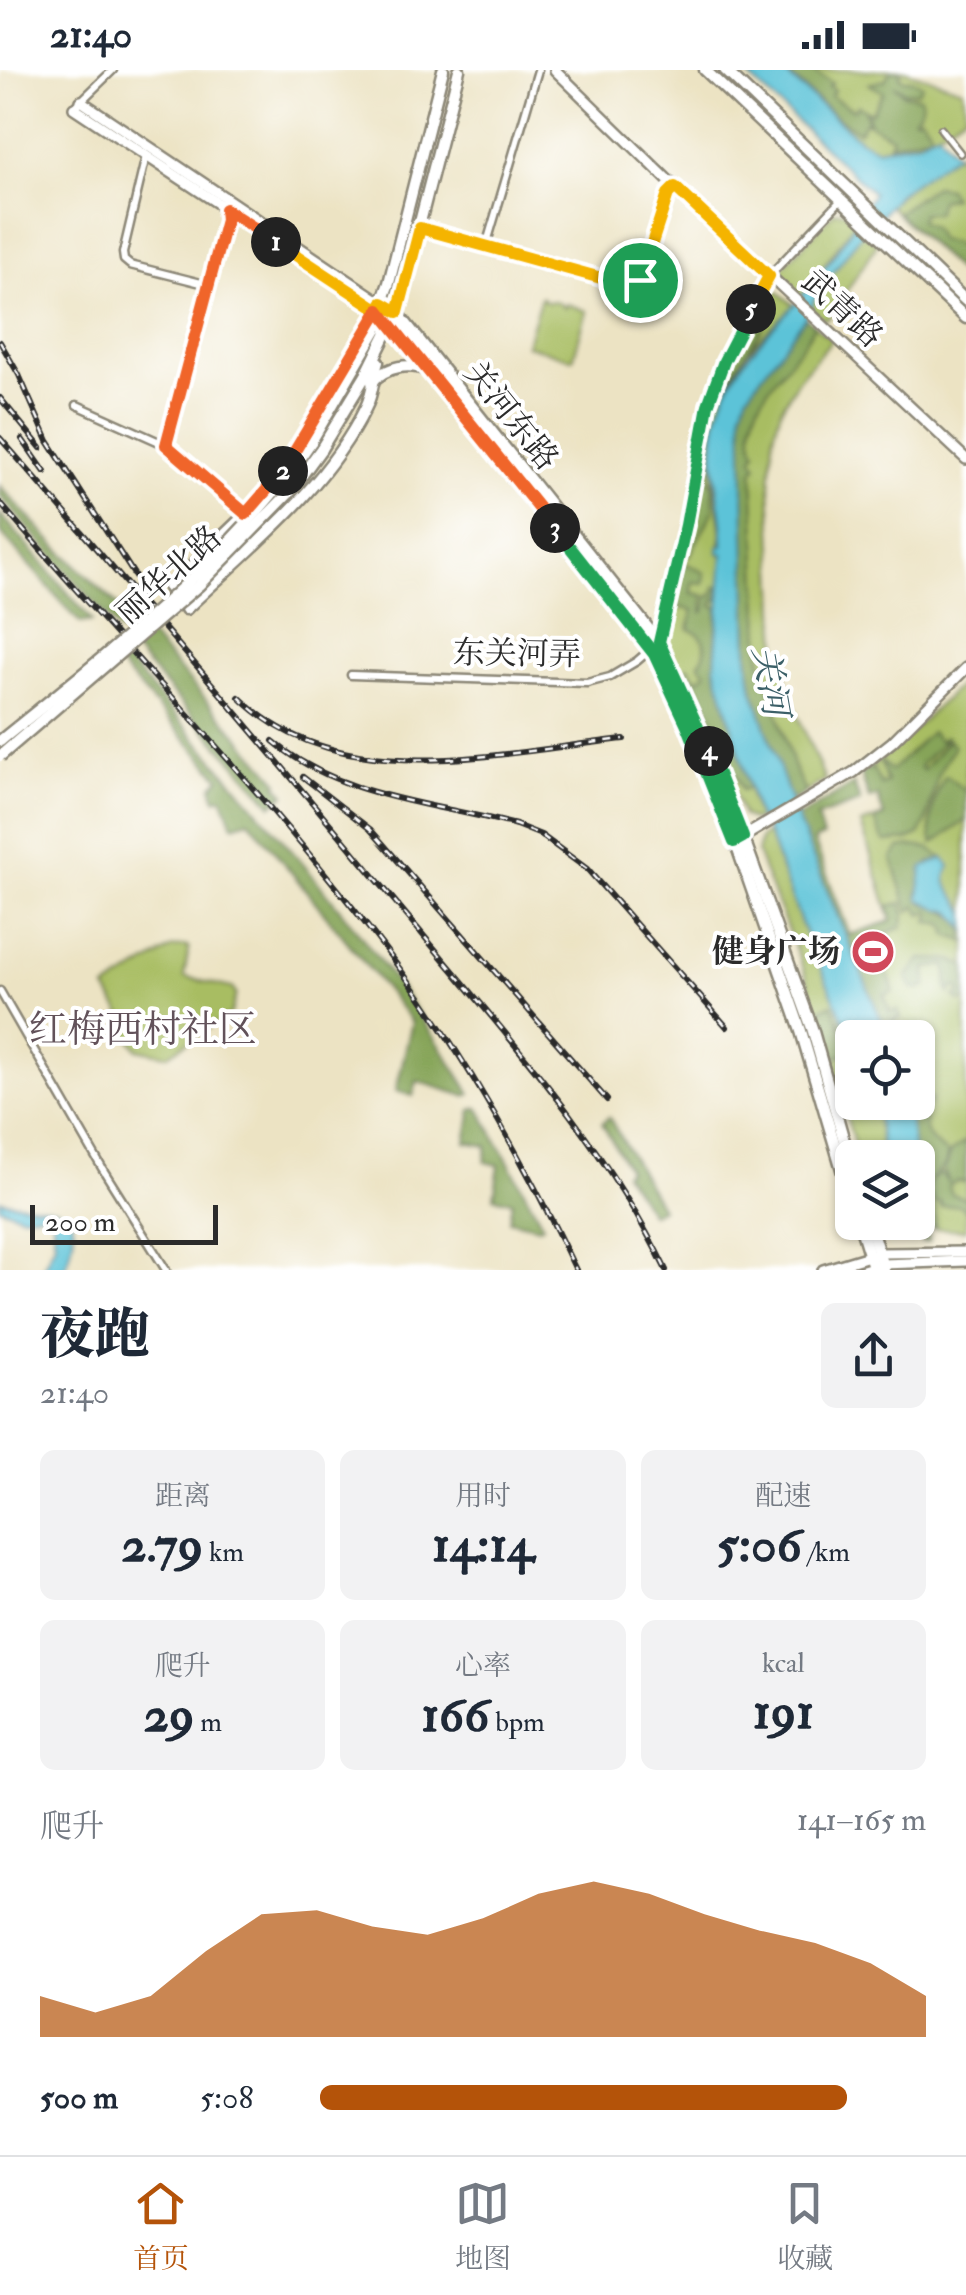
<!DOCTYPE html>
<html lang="zh">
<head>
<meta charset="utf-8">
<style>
  body { margin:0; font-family:"IM FELL Double Pica","Noto Serif SC",serif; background:#f2f2f3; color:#1f2937; height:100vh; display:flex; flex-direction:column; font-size:38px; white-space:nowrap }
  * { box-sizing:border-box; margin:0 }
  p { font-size:32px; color:#747a83 }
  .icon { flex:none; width:55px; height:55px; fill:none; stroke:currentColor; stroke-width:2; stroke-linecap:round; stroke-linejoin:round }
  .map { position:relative; height:1200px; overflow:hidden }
  .sheet { display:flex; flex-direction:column; background:#fff; flex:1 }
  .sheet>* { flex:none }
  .buttons { position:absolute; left:835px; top:950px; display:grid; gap:20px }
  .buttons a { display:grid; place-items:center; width:100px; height:100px; border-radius:15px; background:#fff; box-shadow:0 2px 8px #0004; font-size:50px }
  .scale { position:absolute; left:30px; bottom:25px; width:188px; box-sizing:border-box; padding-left:10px; border:5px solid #2b2b2b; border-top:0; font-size:28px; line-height:35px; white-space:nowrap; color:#2b2b2b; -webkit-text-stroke:8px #fff; paint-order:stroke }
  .pin { position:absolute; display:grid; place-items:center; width:85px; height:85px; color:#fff; margin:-42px; border:5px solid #fff; border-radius:50%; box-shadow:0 2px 10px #0007 }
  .km { position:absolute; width:50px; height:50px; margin:-25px; border-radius:50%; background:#222; color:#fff; font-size:28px; line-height:50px; text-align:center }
  .round { display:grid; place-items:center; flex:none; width:105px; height:105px; border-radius:15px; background:#f2f2f3 }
  .head { display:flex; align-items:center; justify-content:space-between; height:170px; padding:0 40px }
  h1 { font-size:55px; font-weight:800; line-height:75px }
  .metrics { display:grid; grid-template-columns:repeat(3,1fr); gap:15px; height:170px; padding:10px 40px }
  .metrics div { display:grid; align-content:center; border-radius:15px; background:#f2f2f3; text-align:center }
  .metrics b { font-size:50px; font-weight:800 }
  .metrics small { font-size:28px; font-weight:400 }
  .metrics p { font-size:28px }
  .chart { height:280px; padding:20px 40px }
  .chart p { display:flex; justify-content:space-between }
  .chart svg { width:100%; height:180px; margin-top:10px; fill:#b45309; opacity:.7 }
  ul { padding:0 40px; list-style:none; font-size:32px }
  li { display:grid; grid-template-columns:160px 120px 1fr; align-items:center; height:75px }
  li i { height:25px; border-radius:12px; background:#b45309 }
  .status { display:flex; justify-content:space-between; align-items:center; height:70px; padding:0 50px; background:#fff; direction:ltr }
  .status svg { height:28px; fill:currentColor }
  .dock { display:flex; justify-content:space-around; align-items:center; height:140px; border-top:2px solid #e0e1e3; background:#fff; font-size:28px; color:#747a83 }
  .dock a { display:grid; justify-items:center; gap:5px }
  .dock .on { color:#b45309 }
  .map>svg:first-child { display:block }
  .green { fill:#a8bd62; stroke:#6a7446; stroke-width:2.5 }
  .forest { fill:#86a458; stroke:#586842; stroke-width:2.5 }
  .water { fill:#5bc3d8; stroke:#437782; stroke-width:2.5 }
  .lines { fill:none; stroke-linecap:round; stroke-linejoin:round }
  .pedestrian-casing { stroke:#8c8777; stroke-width:10 }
  .minor-casing { stroke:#8c8777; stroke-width:11 }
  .tertiary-casing { stroke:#8c8777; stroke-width:14 }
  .secondary-casing { stroke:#8c8777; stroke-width:14 }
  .primary-casing { stroke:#8c8777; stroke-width:15 }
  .pedestrian { stroke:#fff; stroke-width:5 }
  .minor { stroke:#fff; stroke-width:6 }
  .tertiary { stroke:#fff; stroke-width:9 }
  .secondary { stroke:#fff; stroke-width:9 }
  .primary { stroke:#fff; stroke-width:10 }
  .rail-casing { stroke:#2b2b2b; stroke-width:6 }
  .rail { stroke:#fff; stroke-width:2.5; stroke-dasharray:8; stroke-linecap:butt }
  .primary-bridge-casing { stroke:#8c8777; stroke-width:15; stroke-linecap:butt }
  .primary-bridge { stroke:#fff; stroke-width:10 }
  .split-1-casing { stroke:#fff; stroke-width:20 }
  .split-2-casing { stroke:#fff; stroke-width:20 }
  .split-3-casing { stroke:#fff; stroke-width:20 }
  .split-4-casing { stroke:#fff; stroke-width:20 }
  .split-5-casing { stroke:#fff; stroke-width:20 }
  .split-6-casing { stroke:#fff; stroke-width:20 }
  .split-1 { stroke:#f5b400; stroke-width:12 }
  .split-2 { stroke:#f0652b; stroke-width:12 }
  .split-3 { stroke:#f0652b; stroke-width:12 }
  .split-4 { stroke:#22a559; stroke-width:12 }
  .split-5 { stroke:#22a559; stroke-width:12 }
  .split-6 { stroke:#f5b400; stroke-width:12 }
  .labels { text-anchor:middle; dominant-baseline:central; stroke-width:8; stroke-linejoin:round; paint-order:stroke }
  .street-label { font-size:32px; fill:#2b2b2b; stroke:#fff }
  .poi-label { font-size:32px; font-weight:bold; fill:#2b2b2b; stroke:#fff; text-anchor:end }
  .water-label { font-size:35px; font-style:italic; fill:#3c6068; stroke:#fff }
  .quarter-label { font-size:38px; fill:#62525a; stroke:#fff }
</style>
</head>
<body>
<div class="status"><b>21:40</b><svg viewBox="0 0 49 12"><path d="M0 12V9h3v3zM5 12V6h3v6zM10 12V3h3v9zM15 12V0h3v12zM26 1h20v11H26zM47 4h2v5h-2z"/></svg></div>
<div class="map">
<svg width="966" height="1200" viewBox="0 0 966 1200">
  <rect width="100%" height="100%" fill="#fff"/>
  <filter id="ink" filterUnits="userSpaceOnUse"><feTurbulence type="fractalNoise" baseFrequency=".01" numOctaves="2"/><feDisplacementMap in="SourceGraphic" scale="20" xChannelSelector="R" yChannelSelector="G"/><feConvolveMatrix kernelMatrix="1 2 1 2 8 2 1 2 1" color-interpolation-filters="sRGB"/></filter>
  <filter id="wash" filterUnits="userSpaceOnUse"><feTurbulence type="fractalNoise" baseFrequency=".0048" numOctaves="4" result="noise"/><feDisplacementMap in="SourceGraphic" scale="40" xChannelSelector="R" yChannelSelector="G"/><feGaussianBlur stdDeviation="2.25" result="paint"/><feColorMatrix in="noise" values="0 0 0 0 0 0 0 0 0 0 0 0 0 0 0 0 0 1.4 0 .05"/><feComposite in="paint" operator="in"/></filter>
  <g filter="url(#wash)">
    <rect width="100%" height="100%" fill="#ece3c3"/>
    <g class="green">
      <path d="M781,0H904L963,19L966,43C951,54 933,67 915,72C902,76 886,75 877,79L860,70Z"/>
      <path d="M966,79V209L888,135L920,106Z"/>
      <path d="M839,141L849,143L857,150L800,228L782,210L779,201L834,142Z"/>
      <path d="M862,163L877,172L875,178L828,249H823L811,239L814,229Z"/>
      <path d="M774,219L794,235C779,252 760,265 746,284C721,320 710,366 714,410C716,436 726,461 719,483H723L750,725L758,749L754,751L743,746L714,672L666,574L712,335L727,293L763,227L766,221Z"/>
      <path d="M541,227L546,232L556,231L565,237L567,234L587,241L573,289L526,275Z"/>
      <path d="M805,248L832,270L798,310L781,339L773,369L770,416L778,581L794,636L825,710L791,731L753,620L741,370L767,300Z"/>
      <path d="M966,609V1160L928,1158L929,1172H922L918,1088L914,1087L908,1033L918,1032V968L888,967L846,866L892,851L861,754L884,746L878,726L869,729L861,704L890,682Z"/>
      <path d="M767,762L802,855L852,969V1032L875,1033L883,1087H858L805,903L757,783L760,769Z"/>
      <path d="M183,876L189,877L184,907L232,918L236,924L231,944L167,985L137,979L126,963L130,958L106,919L172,878Z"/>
    </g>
    <g class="forest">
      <path d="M799,0H810L832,13L829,17L834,20L831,26L854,40L858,35L864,39L868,53L865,52L859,62L835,46L789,5Z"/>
      <path d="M891,0L901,2L900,7L904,10H913L922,15L918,22L904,21L894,15L904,24L920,27C924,34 919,45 913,48L921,47L932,62L928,65L889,74L892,67L870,54L865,40L871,43L883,22L869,14L885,10Z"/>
      <path d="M934,116L947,118L953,127L940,130L936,143H922L920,151L932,157L939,170L955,173L961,180L966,178V201L962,205L897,143Z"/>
      <path d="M762,231L775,239L717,328L710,368L709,410H712L714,439L689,487L685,485L714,335L730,293Z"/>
      <path d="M805,248L814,255C799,293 735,332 756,382L753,388L757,396L753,402L761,588L793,695L805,723L791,731L753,620L748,587L741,370L742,341L747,325Z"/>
      <path d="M0,416L58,478L134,551L121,563L0,426Z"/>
      <path d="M0,444L4,448L92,551L80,553L0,462Z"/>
      <path d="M684,492L705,503L704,513L693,512L692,523L703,525L702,542L705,541L707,526H713L715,516H719L718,530H714L713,536L718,537L715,596L749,718L742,720L704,628L691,607L686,609L682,600L689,597L698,609L706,603L699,593C710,579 706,565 689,559L693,540L677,537L671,556Z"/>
      <path d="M148,564L279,712L277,715L285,724L272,735L132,578Z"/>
      <path d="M123,586C246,727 373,864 471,1024L465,1026L417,1011L413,1026L396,1021L412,952L249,750L233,755L222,727L216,729L212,717L220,708L117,592Z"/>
      <path d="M931,662L940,671L945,666L947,668L923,692L920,697L923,700L949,670L954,676L938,704L926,752L919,765L908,770L887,772L883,770L875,750L884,747L878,726L869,729L861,704L872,697L881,715L887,713L880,690L891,701Z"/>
      <path d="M946,706L966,721V750L933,774C926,755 935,720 946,706Z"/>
      <path d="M854,714L860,732L817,747L823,767L814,771L850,865L892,851L888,836L902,833L905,845L902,857L859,875L868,900L885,894L894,922L884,925L890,942L898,940L901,948L893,951L899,967H888L797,748Z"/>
      <path d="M911,776L928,778L943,788L929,793L918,824L922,832C944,840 966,845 966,872L947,865V858L943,854L928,852L931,845L929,841L922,845L916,836L909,842L892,788L900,778Z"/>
      <path d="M921,889L951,890L966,896V929L960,932L955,927L961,923L958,917L952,918L950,923L948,920L946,895L926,898L927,916L918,920L912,918L907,907Z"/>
      <path d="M832,934L852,982L829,989L817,941Z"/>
      <path d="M925,1022L931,1030C919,1054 925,1071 948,1083L945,1095L927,1114L933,1133H928V1137H934L935,1157L927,1158L929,1172H922L918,1088L914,1087L908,1033L918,1032V1024Z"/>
      <path d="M479,1038L543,1155L539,1157L509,1150L512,1131L494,1127L499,1095L485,1092L487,1076L466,1072L472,1040Z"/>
      <path d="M609,1047L661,1138L651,1144L624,1103L628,1099L602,1053Z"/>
      <path d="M966,1071V1112L957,1111L948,1116L952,1124L966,1129V1141L959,1135L941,1137V1132L935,1133L929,1120L930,1111L940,1103L949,1113L944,1101L951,1082Z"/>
    </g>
    <g class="water">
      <path d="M742,0H781L860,70L877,79L919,71L938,61L956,84L900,122L868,161L861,164L819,222L805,248L747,325L742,341L748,587L753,620L797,748L888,967L852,969L802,855L762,748L758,749L715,596L723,484L719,483V476H723C724,438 710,402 715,362C724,296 770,264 809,218C833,189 854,156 873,123Z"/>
      <path d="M943,788L950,796C938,819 958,823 965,841C966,843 966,856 966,859L951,841L941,840L919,829L922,798Z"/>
      <path d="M875,1033H908L914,1087H883Z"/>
      <path d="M0,1130C47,1142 95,1124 64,1200H42L55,1173L52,1145L47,1143L20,1145L0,1137Z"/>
    </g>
  </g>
  <g filter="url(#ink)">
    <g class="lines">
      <defs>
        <path id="pedestrian" d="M941,59L960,83"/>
        <g id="minor">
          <path d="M74,38L113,0"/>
          <path d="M146,86L123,183L124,190L130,195L209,215"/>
          <path d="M420,158L630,216L640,210L667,124L675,117"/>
          <path d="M486,176L538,0"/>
          <path d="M77,335L166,375L246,444"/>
          <path d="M166,375L226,151L225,139"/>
          <path d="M351,605L587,613L610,607L637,591L659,572L686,455L701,364L724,291L769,206L841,130"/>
          <path d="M0,921L102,1098L166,1200"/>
        </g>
        <g id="tertiary">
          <path d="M555,0L675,117L966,389"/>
          <path d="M738,770L854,702L892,672L966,598"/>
        </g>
        <g id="secondary">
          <path d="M81,31L382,233"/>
          <path d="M74,38L379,240"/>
          <path d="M823,1200L879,1183L966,1182"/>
          <path d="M863,1200L883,1194L966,1191"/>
        </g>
        <g id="primary">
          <path d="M705,0L966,248"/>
          <path d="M725,0L966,231"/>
          <path d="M382,233L397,242L659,572L698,653L740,758L812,958L852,1099"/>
          <path d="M379,240L654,584L688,657L735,771L801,961L852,1133"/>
          <path d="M372,312C387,296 409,292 429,301"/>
          <path d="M311,372L378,257L379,240L389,213L443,0"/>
          <path d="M321,379L366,305L397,242L459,0"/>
          <path d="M169,518L246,444L279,406L378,241"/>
          <path d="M186,539C250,478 326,419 366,337C373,324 373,307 378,292"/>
          <path d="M859,1152L874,1200"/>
          <path d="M869,1152L884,1200"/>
        </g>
      </defs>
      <use href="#pedestrian" class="pedestrian-casing"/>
      <use href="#minor" class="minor-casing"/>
      <use href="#tertiary" class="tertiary-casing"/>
      <use href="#secondary" class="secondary-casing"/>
      <use href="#primary" class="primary-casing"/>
      <use href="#pedestrian" class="pedestrian"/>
      <use href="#minor" class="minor"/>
      <use href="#tertiary" class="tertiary"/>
      <use href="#secondary" class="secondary"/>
      <use href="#primary" class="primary"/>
      <defs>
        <g id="rail">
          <path d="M0,272L19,305L48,371L135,506"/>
          <path d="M0,328L41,378"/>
          <path d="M0,368C138,526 274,686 408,847C501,959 602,1068 666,1200"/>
          <path d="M22,369L45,402"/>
          <path d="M0,433C133,588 278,735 400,899C469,992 526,1095 576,1200"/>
          <path d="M239,627C337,725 501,682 624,669"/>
          <path d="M273,671C339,728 435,733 516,755L541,765L587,799L727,957"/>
          <path d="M303,707L370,759L607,1030"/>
        </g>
      </defs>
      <use href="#rail" class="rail-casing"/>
      <use href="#rail" class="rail"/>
      <defs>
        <g id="primary-bridge">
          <path d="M0,671C106,585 236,485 311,372"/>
          <path d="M0,686L199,515L289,423L321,379"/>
        </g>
      </defs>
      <use href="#primary-bridge" class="primary-bridge-casing"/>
      <use href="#primary-bridge" class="primary-bridge"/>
    </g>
  </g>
  <g class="lines" filter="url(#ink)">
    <defs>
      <path id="split-1" d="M276,172L379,240L382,233L398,242L420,158L630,216L640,210"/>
      <path id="split-2" d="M276,172L225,139L226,150L166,375L246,444L283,401"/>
      <path id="split-3" d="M283,401L379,240L555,458"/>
      <path id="split-4" d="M555,458L654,584L688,657L734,772L743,767L709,681"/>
      <path id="split-5" d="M709,681L659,572L686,455L708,335L724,291L751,239"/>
      <path id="split-6" d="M640,210L668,124L675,117L769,206L751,239"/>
    </defs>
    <use href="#split-1" class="split-1-casing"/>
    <use href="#split-2" class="split-2-casing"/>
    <use href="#split-3" class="split-3-casing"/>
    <use href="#split-4" class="split-4-casing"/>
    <use href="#split-5" class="split-5-casing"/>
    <use href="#split-6" class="split-6-casing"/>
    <use href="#split-1" class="split-1"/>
    <use href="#split-2" class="split-2"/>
    <use href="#split-3" class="split-3"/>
    <use href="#split-4" class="split-4"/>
    <use href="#split-5" class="split-5"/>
    <use href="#split-6" class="split-6"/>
  </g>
  <defs>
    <symbol id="stadium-disc" viewBox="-11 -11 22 22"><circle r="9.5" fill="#d1495b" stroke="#fff"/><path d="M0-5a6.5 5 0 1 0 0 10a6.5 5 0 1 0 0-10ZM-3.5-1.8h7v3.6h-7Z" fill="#fff"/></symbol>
  </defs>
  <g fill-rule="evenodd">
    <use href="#stadium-disc" x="848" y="857" width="50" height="50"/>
  </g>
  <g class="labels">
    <g class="street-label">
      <text transform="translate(842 239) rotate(43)">武青路</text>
      <text transform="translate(511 346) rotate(51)">关河东路</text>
      <text transform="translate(169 505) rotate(-42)">丽华北路</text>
      <text transform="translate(517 584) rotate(1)">东关河弄</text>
    </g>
    <g class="poi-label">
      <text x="840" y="882">健身广场</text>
    </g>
    <g class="water-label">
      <text transform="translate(770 611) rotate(80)">关河</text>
    </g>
    <g class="quarter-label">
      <text x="143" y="960">红梅西村社区</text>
    </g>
  </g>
</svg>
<div class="buttons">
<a><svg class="icon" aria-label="locate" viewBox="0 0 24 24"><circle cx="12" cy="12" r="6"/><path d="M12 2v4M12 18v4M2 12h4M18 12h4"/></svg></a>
<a><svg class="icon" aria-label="layers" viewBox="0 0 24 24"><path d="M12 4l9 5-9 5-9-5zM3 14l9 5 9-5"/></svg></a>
</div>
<div class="scale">200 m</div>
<div class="pin" style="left:640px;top:210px;background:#1e9e55"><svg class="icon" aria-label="arrive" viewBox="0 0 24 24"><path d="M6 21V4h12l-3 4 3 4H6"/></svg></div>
<b class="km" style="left:276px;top:172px">1</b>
<b class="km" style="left:283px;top:401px">2</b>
<b class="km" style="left:555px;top:458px">3</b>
<b class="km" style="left:709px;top:681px">4</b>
<b class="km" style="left:751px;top:239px">5</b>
</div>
<section class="sheet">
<div class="head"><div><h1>夜跑</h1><p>21:40</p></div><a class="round"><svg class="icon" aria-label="share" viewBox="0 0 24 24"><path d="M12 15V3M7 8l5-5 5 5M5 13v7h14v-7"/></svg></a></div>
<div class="metrics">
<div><p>距离</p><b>2.79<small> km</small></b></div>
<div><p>用时</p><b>14:14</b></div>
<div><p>配速</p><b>5:06<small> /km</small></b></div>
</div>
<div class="metrics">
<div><p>爬升</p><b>29<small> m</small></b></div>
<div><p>心率</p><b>166<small> bpm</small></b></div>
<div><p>kcal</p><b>191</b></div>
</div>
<div class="chart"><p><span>爬升</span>141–165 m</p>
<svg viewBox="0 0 160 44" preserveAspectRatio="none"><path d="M0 44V34L10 38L20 34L30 23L40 14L50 13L60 17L70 19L80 15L90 9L100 6L110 9L120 14L130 18L140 21L150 26L160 34V44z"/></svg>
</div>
<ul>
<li><b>500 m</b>5:08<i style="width:87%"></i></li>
</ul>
</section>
<nav class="dock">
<a class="on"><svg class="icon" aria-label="home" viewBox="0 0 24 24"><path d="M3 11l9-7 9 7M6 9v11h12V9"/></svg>首页</a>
<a><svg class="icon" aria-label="map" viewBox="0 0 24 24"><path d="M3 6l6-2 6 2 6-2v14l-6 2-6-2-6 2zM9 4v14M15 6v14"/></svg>地图</a>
<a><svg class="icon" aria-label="saved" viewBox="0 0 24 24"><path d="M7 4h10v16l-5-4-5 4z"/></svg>收藏</a>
</nav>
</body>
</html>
